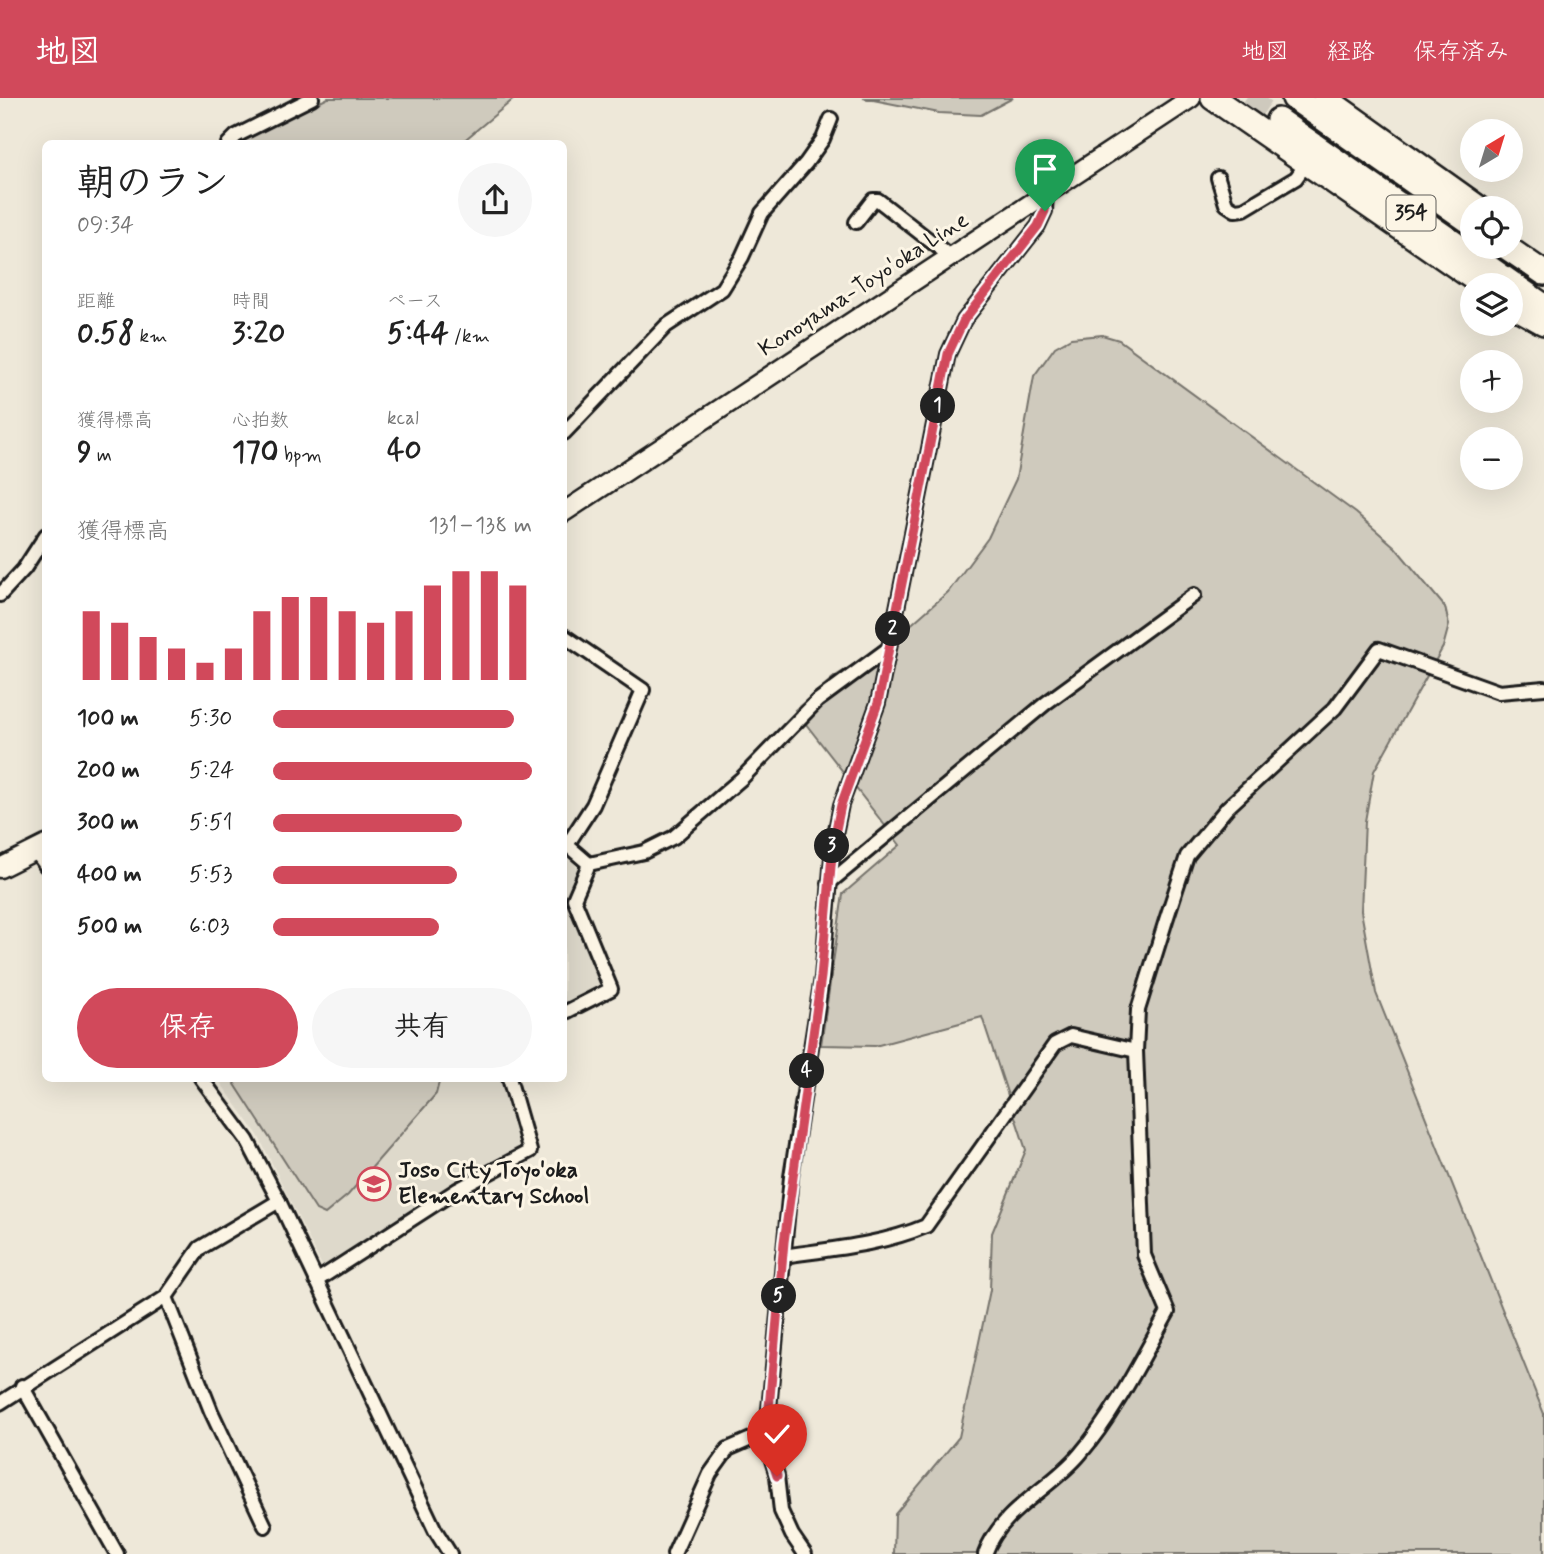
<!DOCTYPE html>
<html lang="ja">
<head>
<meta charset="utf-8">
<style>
  body { margin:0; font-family:Mynerve,"Klee One",sans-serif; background:#f6f6f6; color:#222; height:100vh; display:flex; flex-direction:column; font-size:26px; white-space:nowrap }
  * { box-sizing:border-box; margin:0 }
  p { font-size:23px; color:#767676 }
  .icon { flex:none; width:38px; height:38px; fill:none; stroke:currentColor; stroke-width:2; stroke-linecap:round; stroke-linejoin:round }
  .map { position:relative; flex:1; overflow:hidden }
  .panel { position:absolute; left:42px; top:42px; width:525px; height:942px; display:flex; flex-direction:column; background:#fff; border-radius:10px; box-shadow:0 7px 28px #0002 }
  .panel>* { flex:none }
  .needle { width:46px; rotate:38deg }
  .tools { position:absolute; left:1460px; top:21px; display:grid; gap:14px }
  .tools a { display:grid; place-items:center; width:63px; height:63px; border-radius:50%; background:#fff; box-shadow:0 7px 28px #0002; font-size:35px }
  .pin { position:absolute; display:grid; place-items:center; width:60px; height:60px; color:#fff; margin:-72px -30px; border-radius:50% 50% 50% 0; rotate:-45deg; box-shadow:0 0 7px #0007 }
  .pin .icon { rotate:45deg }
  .km { position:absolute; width:35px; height:35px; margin:-18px; border-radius:50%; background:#222; color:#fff; font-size:19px; line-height:35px; text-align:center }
  .round { display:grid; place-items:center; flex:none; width:74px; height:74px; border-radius:37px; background:#f6f6f6 }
  .overview { display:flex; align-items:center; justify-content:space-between; height:119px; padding:0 35px }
  h1 { font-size:38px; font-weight:700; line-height:52px }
  .figures { display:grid; grid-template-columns:repeat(3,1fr); gap:10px; height:119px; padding:7px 35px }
  .figures div { display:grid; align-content:center }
  .figures b { font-size:30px; font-weight:700 }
  .figures small { font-size:19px; font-weight:400 }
  .figures p { font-size:19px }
  .chart { height:196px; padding:14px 35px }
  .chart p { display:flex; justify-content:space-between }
  .chart svg { width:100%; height:126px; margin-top:7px; stroke:#d1495b; stroke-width:6 }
  .action { display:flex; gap:14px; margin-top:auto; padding:14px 35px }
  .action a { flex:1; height:80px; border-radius:42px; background:#d1495b; color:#fff; font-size:28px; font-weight:700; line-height:80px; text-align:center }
  .action a+a { background:#f6f6f6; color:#222 }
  ul { padding:0 35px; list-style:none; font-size:23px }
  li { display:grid; grid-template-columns:112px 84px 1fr; align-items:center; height:52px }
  li i { height:18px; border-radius:9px; background:#d1495b }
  header { display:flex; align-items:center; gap:42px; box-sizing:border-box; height:98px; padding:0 35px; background:#d1495b; color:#fff }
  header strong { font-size:33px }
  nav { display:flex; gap:38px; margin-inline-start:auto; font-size:24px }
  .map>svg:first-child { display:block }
  .built { fill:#ded9cb }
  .green { fill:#cfcabd; stroke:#76736c; stroke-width:2 }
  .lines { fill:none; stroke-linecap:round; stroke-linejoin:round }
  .highway-tunnel { stroke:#cec9bd; stroke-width:23; stroke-dasharray:23 11; stroke-linecap:butt }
  .street-casing { stroke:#1c1c1c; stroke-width:18 }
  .secondary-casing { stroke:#1c1c1c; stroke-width:23 }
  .highway-casing { stroke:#1c1c1c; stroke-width:28 }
  .street { stroke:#fcf5e5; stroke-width:12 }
  .secondary { stroke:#fcf5e5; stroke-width:18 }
  .highway { stroke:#fcf5e5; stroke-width:23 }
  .route-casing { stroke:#fff; stroke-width:14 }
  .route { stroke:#d1495b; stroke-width:9 }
  .labels { text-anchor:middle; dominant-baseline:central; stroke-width:6; stroke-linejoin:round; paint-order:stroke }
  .shield { fill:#fcf5e5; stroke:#5f5d58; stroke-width:2 }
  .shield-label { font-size:21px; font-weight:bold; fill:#1c1c1c }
  .street-label { font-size:23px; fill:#1c1c1c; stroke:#fcf5e5 }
  .poi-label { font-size:23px; font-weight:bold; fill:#1c1c1c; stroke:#fcf5e5; text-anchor:start }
</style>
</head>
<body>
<header>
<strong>地図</strong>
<nav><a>地図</a><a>経路</a><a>保存済み</a></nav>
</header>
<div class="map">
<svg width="1544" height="1456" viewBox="0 0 1544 1456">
  <rect width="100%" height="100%" fill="#eee8d9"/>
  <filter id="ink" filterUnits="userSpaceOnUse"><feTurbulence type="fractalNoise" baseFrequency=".0143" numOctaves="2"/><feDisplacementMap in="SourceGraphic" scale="14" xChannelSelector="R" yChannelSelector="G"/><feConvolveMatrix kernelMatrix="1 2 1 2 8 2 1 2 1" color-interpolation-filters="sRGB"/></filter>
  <g filter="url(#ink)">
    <g class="built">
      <path d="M571,758L579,775L565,803L600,885L596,894L564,910V769Z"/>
      <path d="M217,980H504L523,1051L324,1172L258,1037Z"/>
    </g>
    <g class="green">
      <path d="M328,0H515L461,45H239Z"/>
      <path d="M863,0H1013L981,17L939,15Z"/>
      <path d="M1102,237L1119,242L1356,415L1395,449L1445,509L1449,527L1443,549L1374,673L1365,723L1361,813L1376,895L1544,1316V1456H894L895,1416L959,1339L990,1192L992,1135L1026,1052L982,919L875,948L821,947L843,796L900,747L795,612L834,579L898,538L948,494L988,440L1016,381L1034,278L1055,249L1071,240Z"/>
      <path d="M231,980H440L436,996L348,1097L325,1116L316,1112Z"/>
    </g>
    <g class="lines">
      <path class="highway-tunnel" d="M1246,0L1278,22"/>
      <defs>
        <g id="street">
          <path d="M228,46L236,38L312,0"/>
          <path d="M1218,80L1226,106L1235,112L1244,111L1296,80L1306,66"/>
          <path d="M856,124L873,102H878L951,159"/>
          <path d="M564,335L666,228L722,191L742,159L762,115L806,65L823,41L831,21"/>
          <path d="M0,497L24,471L46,437"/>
          <path d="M564,538L643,592L593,707L567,747L589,766"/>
          <path d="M35,753L46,768"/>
          <path d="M589,766L644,754L674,739L742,680L817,603L889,550"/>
          <path d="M829,785L1046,605L1194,497"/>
          <path d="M564,915L611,891L574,801L589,766"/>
          <path d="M201,980L247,1042L279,1103L435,1432L450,1456"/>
          <path d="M783,1158C831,1151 881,1147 926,1128L1055,946L1071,938L1136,953"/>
          <path d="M316,1183L457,1092L530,1053L509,980"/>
          <path d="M166,1199L211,1313L265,1428"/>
          <path d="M22,1288L117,1456"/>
          <path d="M0,1305L166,1199L200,1150L279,1103"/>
          <path d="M674,1456L710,1376L728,1351L767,1334"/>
          <path d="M805,1456L792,1437L781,1413L777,1378L766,1343L791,1079L822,879L833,746L841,707L878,605L948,256L964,222L1038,128L1045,113L1046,97"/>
          <path d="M985,1456C1001,1411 1051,1391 1080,1356C1115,1315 1141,1262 1168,1214L1144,1157L1136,953L1138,912L1166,822L1187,758L1227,710L1335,610L1379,551L1499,594L1544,590"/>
        </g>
        <g id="secondary">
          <path d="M564,414L1191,0"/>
          <path d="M0,770L46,747"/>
        </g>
        <g id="highway">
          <path d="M1213,0L1483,187"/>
          <path d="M1294,0L1472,125"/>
          <path d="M1325,0L1479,110"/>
          <path d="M1278,22L1544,208"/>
          <path d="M1506,149L1544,175"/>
          <path d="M1510,206L1544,225"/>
        </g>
      </defs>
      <use href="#street" class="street-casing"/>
      <use href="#secondary" class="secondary-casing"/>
      <use href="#highway" class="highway-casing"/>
      <use href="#street" class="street"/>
      <use href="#secondary" class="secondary"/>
      <use href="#highway" class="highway"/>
    </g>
  </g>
  <g class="lines" filter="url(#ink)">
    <defs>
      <path id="route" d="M777,1378L766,1343L784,1144L821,879L833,746L841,707L878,605L948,256L964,222L1038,128L1045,113"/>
    </defs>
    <use href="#route" class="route-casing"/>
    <use href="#route" class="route"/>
  </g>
  <defs>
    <symbol id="school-ring" viewBox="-11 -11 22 22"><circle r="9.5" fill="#fcf5e5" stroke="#d1495b" stroke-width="1.5"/><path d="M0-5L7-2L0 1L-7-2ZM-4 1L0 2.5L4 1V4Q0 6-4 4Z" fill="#d1495b"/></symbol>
  </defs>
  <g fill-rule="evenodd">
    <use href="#school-ring" x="355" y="1067" width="38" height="38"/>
  </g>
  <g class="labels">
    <rect class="shield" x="1386.5" y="97.5" width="49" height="35" rx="5"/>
    <g class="shield-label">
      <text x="1411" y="115">354</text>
    </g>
    <g class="street-label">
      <text transform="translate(864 187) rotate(-33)">Konoyama-Toyo'oka Line</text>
    </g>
    <g class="poi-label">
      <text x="398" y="1073">Joso City Toyo'oka<tspan x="398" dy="26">Elementary School</tspan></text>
    </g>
  </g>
</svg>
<div class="tools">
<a><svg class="needle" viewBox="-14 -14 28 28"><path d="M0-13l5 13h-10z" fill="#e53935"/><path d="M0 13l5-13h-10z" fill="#767676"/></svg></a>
<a><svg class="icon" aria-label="locate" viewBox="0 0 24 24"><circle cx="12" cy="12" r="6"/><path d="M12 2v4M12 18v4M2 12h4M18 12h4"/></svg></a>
<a><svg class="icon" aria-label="layers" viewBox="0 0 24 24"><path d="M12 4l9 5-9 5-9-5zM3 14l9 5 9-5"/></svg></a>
<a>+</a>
<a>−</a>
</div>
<div class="pin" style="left:1045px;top:113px;background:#1e9e55"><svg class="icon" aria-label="arrive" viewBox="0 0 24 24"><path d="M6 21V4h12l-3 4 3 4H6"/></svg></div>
<div class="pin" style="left:777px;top:1378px;background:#d93025"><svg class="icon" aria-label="check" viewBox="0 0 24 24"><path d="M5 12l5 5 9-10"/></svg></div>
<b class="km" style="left:938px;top:308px">1</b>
<b class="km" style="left:893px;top:531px">2</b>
<b class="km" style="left:832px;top:748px">3</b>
<b class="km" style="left:807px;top:973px">4</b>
<b class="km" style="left:779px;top:1198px">5</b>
<section class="panel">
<div class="overview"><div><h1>朝のラン</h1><p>09:34</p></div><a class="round"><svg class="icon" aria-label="share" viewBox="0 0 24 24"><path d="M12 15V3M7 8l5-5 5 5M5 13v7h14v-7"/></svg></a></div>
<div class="figures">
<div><p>距離</p><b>0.58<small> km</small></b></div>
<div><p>時間</p><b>3:20</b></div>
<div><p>ペース</p><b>5:44<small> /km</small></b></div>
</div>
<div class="figures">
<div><p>獲得標高</p><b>9<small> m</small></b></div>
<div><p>心拍数</p><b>170<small> bpm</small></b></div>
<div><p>kcal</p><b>40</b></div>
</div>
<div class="chart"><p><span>獲得標高</span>131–138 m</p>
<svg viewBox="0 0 160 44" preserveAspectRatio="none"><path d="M5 44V20M15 44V24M25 44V29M35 44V33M45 44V38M55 44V33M65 44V20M75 44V15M85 44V15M95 44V20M105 44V24M115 44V20M125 44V11M135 44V6M145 44V6M155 44V11"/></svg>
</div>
<ul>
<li><b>100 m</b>5:30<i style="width:93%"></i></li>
<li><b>200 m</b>5:24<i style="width:100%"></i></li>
<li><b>300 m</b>5:51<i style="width:73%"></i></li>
<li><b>400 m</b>5:53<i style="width:71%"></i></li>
<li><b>500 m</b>6:03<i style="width:64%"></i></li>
</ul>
<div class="action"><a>保存</a><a>共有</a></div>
</section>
</div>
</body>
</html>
